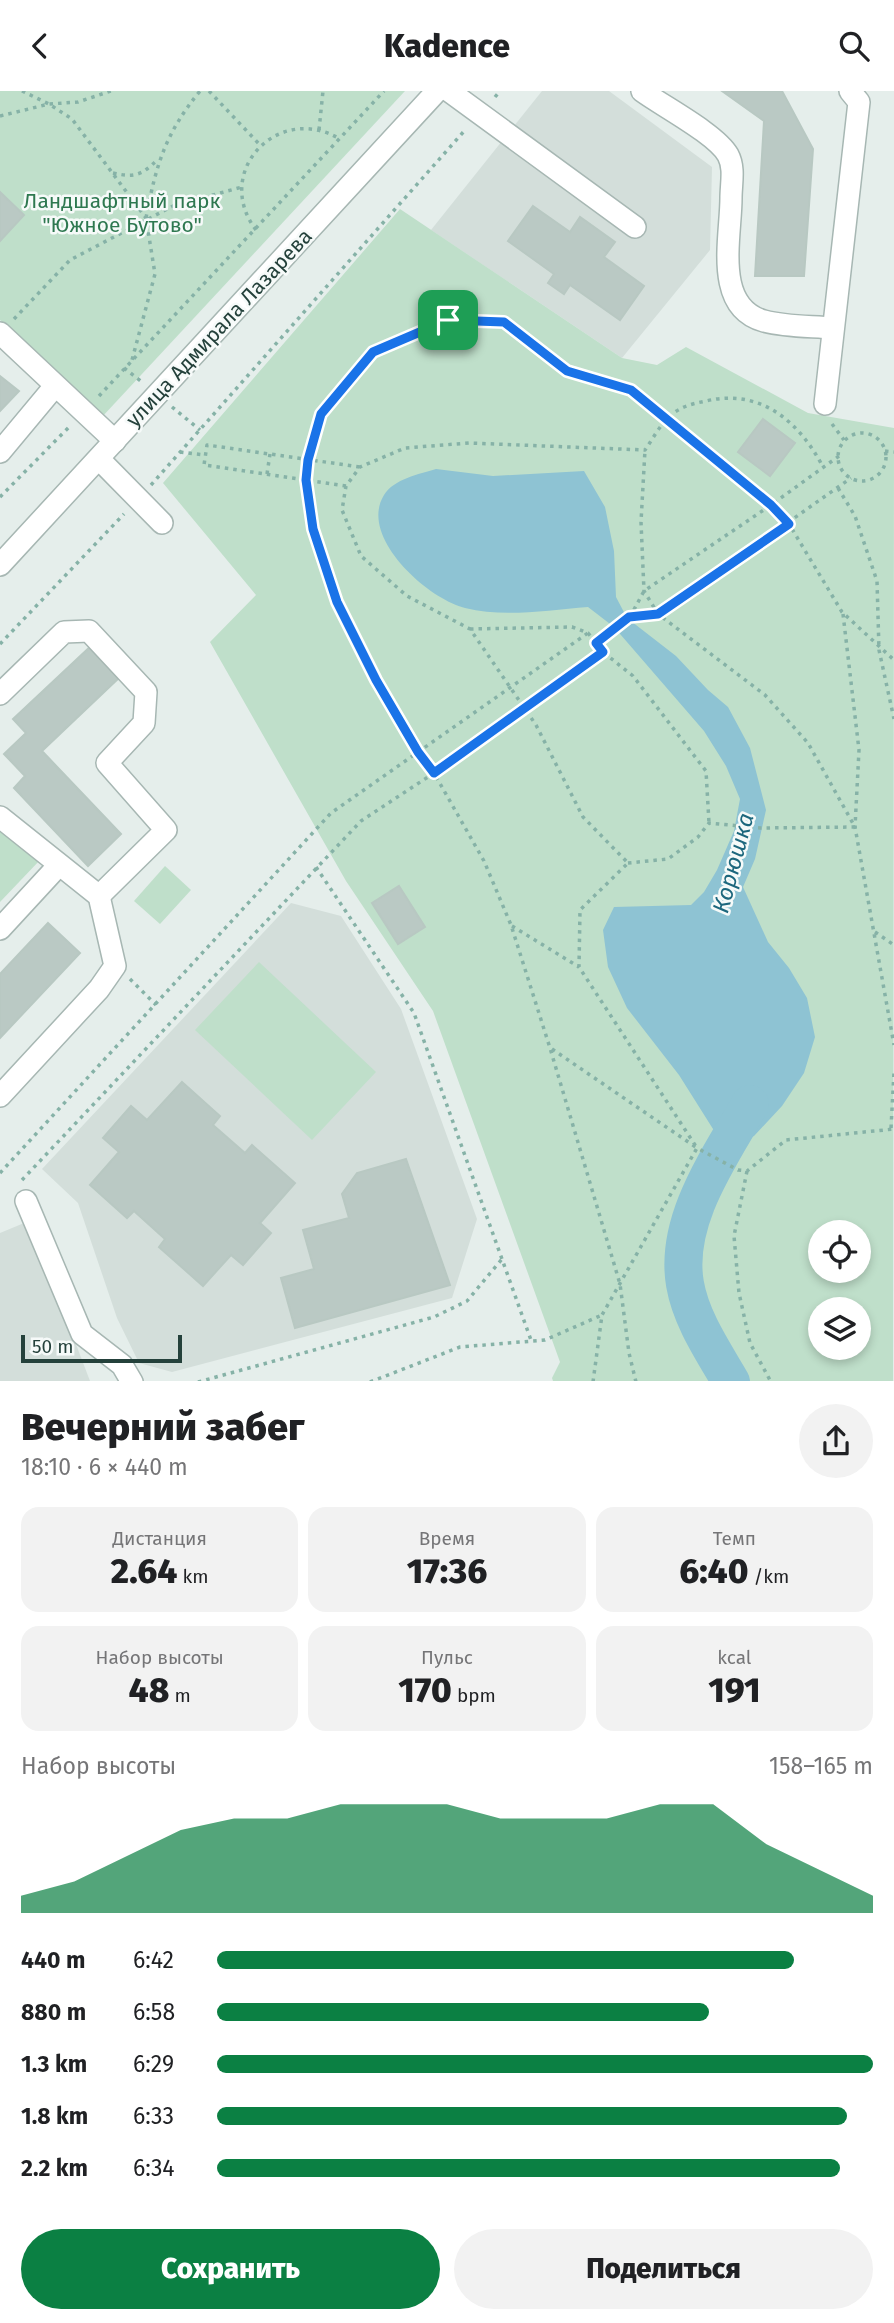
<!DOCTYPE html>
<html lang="ru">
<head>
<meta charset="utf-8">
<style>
  body { margin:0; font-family:"Fira Sans",sans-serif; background:#f2f2f2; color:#202124; height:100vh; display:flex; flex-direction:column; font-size:26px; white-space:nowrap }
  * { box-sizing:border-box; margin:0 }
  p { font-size:23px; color:#757577 }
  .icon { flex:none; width:38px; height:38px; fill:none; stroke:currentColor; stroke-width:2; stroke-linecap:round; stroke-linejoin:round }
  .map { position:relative; height:1290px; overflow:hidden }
  .side { display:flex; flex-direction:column; background:#fff; flex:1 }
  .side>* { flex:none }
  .fabs { position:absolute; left:808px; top:1129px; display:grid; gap:14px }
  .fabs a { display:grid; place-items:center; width:63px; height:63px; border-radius:50%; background:#fff; box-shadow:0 4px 10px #0003; font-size:35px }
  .scale { position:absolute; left:21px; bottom:18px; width:161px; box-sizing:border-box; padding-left:7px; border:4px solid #24413b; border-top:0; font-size:19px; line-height:24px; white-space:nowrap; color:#24413b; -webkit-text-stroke:5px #f6faf9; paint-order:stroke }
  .pin { position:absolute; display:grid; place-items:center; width:60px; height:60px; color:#fff; margin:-30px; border-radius:14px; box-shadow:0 4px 10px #0006 }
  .round { display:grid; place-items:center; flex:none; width:74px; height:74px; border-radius:37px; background:#f2f2f2 }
  .summary { display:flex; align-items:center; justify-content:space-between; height:119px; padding:0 21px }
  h1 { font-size:38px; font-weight:800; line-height:52px }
  .stats { display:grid; grid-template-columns:repeat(3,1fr); gap:10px; height:119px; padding:7px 21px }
  .stats div { display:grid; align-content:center; border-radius:18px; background:#f2f2f2; text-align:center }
  .stats b { font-size:35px; font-weight:800 }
  .stats small { font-size:19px; font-weight:400 }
  .stats p { font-size:19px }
  .chart { height:196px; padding:14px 21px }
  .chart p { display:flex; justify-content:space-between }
  .chart svg { width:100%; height:126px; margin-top:7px; fill:#0b8043; opacity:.7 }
  .button { display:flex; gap:14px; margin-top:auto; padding:14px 21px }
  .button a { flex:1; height:80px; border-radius:42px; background:#0b8043; color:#fff; font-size:28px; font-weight:800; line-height:80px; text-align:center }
  .button a+a { background:#f2f2f2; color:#202124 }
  ul { padding:0 21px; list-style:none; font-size:23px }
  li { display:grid; grid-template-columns:112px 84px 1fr; align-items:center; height:52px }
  li i { height:18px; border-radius:9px; background:#0b8043 }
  header { display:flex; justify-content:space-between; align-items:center; height:91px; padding:0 21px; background:#fff; font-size:32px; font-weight:800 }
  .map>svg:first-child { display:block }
  .built { fill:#d3deda }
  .green { fill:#bfdfca; fill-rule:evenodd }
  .water { fill:#8ec3d3 }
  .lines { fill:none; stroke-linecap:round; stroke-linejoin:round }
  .river { stroke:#8ec3d3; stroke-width:38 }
  .building { fill:#bac9c4; stroke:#b8c8c2; stroke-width:2 }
  .minor-casing { stroke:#a7b7b3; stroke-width:24 }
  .path { stroke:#86b2a7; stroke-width:3.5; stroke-dasharray:3.5 5; stroke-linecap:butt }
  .minor { stroke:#fff; stroke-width:21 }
  .route-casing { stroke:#fff; stroke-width:14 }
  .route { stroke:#1a73e8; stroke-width:9 }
  .labels { text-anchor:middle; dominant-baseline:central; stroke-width:5; stroke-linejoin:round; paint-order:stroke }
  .park-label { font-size:21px; fill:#2e7850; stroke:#f6faf9 }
  .street-label { font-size:21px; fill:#24413b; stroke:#f6faf9 }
  .water-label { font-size:23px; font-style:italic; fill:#1d677d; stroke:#f6faf9 }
</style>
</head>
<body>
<header><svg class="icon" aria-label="back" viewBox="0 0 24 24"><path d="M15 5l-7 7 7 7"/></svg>Kadence<svg class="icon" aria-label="search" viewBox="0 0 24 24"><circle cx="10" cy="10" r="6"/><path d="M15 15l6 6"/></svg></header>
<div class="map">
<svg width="894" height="1291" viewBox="0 0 894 1291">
  <rect width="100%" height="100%" fill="#e5eeeb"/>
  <g class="built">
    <path d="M542,0H609L712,76L710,159L622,267L431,139Z"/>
    <path d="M291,812L341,825L401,918L477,1128L452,1207L172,1281L139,1272L117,1227L78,1112L42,1078Z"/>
    <path d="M29,1130L90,1290L0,1291V1142Z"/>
  </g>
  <g class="green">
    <path d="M0,0H405L102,326L0,229Z"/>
    <path d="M400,118L622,267L657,274L686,256L808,322L894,337L893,1290H553L552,1287L560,1271L433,920L346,790L210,551L256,504L163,392ZM821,1141H859V1180H821ZM821,1218H859V1256H821Z"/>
    <path d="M0,731L40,769L0,811Z"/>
    <path d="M165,775L191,799L160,833L134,810Z"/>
    <path d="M259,871L376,981L312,1049L195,939Z"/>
  </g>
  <path class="water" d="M436,378L493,385L584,380L605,416L614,460L616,506L627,527L676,565L708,599L728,616L750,657L766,719L755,768L743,796L768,851L789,877L807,907L815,946L804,982L782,1015L754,1045L725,1057L679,984L627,917L608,876L603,839L614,816L691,814L704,801L717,779L734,740L740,708L726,675L704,640L614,536L588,516C548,519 504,527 465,517C428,508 358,446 384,404C394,388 419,383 436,378Z"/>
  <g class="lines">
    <path class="river" d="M731,1291C713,1260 691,1228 685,1193C674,1129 720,1066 750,1013"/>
  </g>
  <g class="building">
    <path d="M722,0H782L813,58L804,185H755L764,30Z"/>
    <path d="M0,101L24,124L0,150Z"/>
    <path d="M533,115L570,141L580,126L615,151L604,166L644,195L620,229L570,194L564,203L548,192L554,183L508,150Z"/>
    <path d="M0,285L19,300L0,320Z"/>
    <path d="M763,328L795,352L770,385L738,361Z"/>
    <path d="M91,555L120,586L42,660L121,743L88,775L14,697L25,685L4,663L26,642L13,628Z"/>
    <path d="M399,795L425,836L398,853L372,812Z"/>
    <path d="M48,832L80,862L0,947V883Z"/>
    <path d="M182,991L220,1025L213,1034L245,1062L252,1054L295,1092L260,1132L271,1142L243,1174L231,1164L203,1195L159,1156L165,1148L134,1120L127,1127L90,1094L119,1061L103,1047L131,1015L147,1029Z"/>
    <path d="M406,1068L450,1194L295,1237L281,1187L314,1178L303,1139L349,1127L342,1103L357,1082Z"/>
  </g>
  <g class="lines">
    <defs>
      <g id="minor">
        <path d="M449,0L635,136"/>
        <path d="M642,0C664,16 716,43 728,64C735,77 731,93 731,107C731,146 713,216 764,230C786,236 810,235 833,237"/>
        <path d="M0,242L115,350"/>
        <path d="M825,313L859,11L850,0"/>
        <path d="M0,361L55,295"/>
        <path d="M99,368L162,432"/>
        <path d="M0,474L437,0"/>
        <path d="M0,603L64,541L89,540L146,601L144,632L107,672L166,739L99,805"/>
        <path d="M0,726L99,805L115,875L99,898L0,1005"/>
        <path d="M0,838L59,774"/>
        <path d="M26,1110L82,1243L122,1274L132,1291"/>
      </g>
    </defs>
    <use href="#minor" class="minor-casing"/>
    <g class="path">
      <path d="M22,0L49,13L72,28L146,127L155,183L132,269"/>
      <path d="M209,0L261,55"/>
      <path d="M495,6L500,0"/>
      <path d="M0,25L49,13L78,11L111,0"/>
      <path d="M319,39L323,0"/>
      <path d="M113,82C135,87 142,84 158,68"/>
      <path d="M146,127C156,74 165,43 200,0"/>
      <path d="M256,139C212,81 278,11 340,48"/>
      <path d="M14,228L70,169L173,115L242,96"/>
      <path d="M124,277L142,291"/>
      <path d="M99,305L384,0"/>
      <path d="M172,316L200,339"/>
      <path d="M832,333L844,349"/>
      <circle cx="862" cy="366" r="24"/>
      <path d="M885,360L894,361"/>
      <path d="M180,361L205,364"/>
      <path d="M267,383L270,363"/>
      <path d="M151,394L466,38"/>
      <path d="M346,395L204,374L207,354L360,376"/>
      <path d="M838,397L855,425L877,490L879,559L894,628"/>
      <path d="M0,406L69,336"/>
      <path d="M843,523L859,659L855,736L894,954"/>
      <path d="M630,526L658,523L851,387"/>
      <path d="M470,538L572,536L588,542L603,561L633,585L706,680L709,732"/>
      <path d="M596,552L630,526L644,500L771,414L839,365"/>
      <path d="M0,553L124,423"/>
      <path d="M628,772L668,768L698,746L709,732L760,737L855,736L808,652L765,604L658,523L644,500L641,431L645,359"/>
      <path d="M316,776L414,922L532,1252"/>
      <path d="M512,835L579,876"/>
      <path d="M875,841L894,854"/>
      <path d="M130,888L156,914"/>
      <path d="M552,958L697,1057L579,876L580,819L628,772L583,726L536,634L470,538L407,505L361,465L342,419L346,395L360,376L405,357L469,352L645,359C652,349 659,336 667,328C678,316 691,313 706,310C760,297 799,330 823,376"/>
      <path d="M891,1037L894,981"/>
      <path d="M747,1080L734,1145L739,1202L750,1252L771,1291"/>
      <path d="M0,1082L331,722L588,542"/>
      <path d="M22,1089L361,730L434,682L603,561"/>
      <path d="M198,1291L434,1226L467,1210L502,1168"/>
      <path d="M370,1291L460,1256L545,1249L602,1224"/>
      <path d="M593,1291L602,1224L697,1057L738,1079L747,1080L786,1049L894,1038"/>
      <path d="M636,1291L629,1262L620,1193L550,957L511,834L484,770L434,682L418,661L376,589L337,511L313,438L306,389L308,369L321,323L373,261L448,229L504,231L567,280L631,299L771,414L789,433L842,521L894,569"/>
    </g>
    <use href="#minor" class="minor"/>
  </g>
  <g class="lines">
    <defs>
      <path id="route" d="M448,229L504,231L567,280L631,299L771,414L789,433L658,523L629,526L596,552L603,561L434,682L418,661L376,589L337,511L313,438L306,389L308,369L321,323L373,261Z"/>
    </defs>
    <use href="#route" class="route-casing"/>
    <use href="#route" class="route"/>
  </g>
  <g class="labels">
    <g class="park-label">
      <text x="122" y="110">Ландшафтный парк<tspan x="122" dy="24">"Южное Бутово"</tspan></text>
    </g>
    <g class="street-label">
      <text transform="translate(219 237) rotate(-47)">улица Адмирала Лазарева</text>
    </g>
    <g class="water-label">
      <text transform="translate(733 772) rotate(-75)">Корюшка</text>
    </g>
  </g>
</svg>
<div class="fabs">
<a><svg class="icon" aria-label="locate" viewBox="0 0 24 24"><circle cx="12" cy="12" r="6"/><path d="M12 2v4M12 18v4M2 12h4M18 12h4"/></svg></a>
<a><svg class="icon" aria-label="layers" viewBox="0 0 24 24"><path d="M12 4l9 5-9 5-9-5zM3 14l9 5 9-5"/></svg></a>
</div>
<div class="scale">50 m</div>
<div class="pin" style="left:448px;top:229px;background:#1e9e55"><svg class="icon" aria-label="arrive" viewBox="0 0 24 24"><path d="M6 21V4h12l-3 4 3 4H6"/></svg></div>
</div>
<section class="side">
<div class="summary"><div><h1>Вечерний забег</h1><p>18:10 · 6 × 440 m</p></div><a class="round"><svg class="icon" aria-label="share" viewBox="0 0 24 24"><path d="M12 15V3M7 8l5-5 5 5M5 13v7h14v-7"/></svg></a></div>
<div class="stats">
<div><p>Дистанция</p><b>2.64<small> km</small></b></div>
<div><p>Время</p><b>17:36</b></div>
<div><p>Темп</p><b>6:40<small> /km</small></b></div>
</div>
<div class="stats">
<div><p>Набор высоты</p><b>48<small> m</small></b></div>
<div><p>Пульс</p><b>170<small> bpm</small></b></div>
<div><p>kcal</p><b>191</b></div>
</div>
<div class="chart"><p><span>Набор высоты</span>158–165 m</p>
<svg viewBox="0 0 160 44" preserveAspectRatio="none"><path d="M0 44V38L10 33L20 24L30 15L40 11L50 11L60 6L70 6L80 6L90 11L100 11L110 11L120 6L130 6L140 20L150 29L160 38V44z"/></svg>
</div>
<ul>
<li><b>440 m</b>6:42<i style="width:88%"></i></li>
<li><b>880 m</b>6:58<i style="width:75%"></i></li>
<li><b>1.3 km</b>6:29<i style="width:100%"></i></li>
<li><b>1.8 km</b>6:33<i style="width:96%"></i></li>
<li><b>2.2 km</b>6:34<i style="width:95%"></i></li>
</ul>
<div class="button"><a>Сохранить</a><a>Поделиться</a></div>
</section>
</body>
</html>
